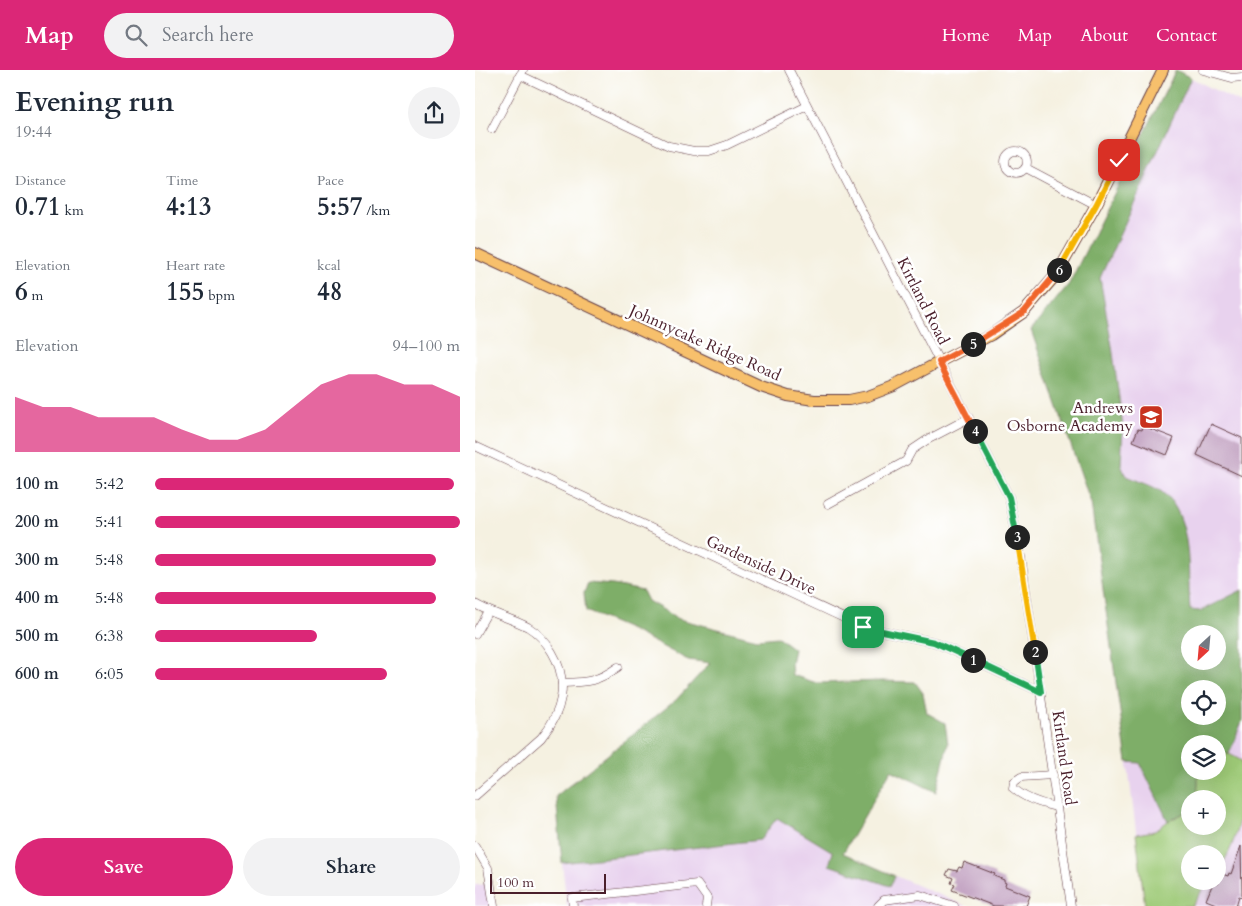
<!DOCTYPE html>
<html lang="en">
<head>
<meta charset="utf-8">
<style>
  body { margin:0; font-family:Cardo,serif; background:#f2f2f3; color:#1f2937; height:100vh; display:flex; flex-direction:column; font-size:19px; white-space:nowrap }
  * { box-sizing:border-box; margin:0 }
  p { font-size:16px; color:#747a83 }
  .icon { flex:none; width:28px; height:28px; fill:none; stroke:currentColor; stroke-width:2; stroke-linecap:round; stroke-linejoin:round }
  .map { position:relative; flex:1; overflow:hidden }
  .drawer { display:flex; flex-direction:column; background:#fff; width:475px }
  .drawer>* { flex:none }
  .needle { width:32px; rotate:206deg }
  .tools { position:absolute; left:706px; top:555px; display:grid; gap:10px }
  .tools a { display:grid; place-items:center; width:45px; height:45px; border-radius:50%; background:#fff; box-shadow:0 5px 20px #0002; font-size:25px }
  .scale { position:absolute; left:15px; bottom:12px; width:116px; box-sizing:border-box; padding-left:5px; border:2px solid #4a1f2b; border-top:0; font-size:14px; line-height:18px; white-space:nowrap; color:#4a1f2b; -webkit-text-stroke:4px #fff; paint-order:stroke }
  .pin { position:absolute; display:grid; place-items:center; width:42px; height:42px; color:#fff; margin:-21px; border-radius:10px; box-shadow:0 2px 8px #0006 }
  .km { position:absolute; width:25px; height:25px; margin:-12px; border-radius:50%; background:#222; color:#fff; font-size:14px; line-height:25px; text-align:center }
  .round { display:grid; place-items:center; flex:none; width:52px; height:52px; border-radius:26px; background:#f2f2f3 }
  .headline { display:flex; align-items:center; justify-content:space-between; height:85px; padding:0 15px }
  h1 { font-size:28px; font-weight:800; line-height:38px }
  .figures { display:grid; grid-template-columns:repeat(3,1fr); gap:8px; height:85px; padding:5px 15px }
  .figures div { display:grid; align-content:center }
  .figures b { font-size:25px; font-weight:800 }
  .figures small { font-size:14px; font-weight:400 }
  .figures p { font-size:14px }
  .chart { height:140px; padding:10px 15px }
  .chart p { display:flex; justify-content:space-between }
  .chart svg { width:100%; height:90px; margin-top:5px; fill:#db2777; opacity:.7 }
  .cta { display:flex; gap:10px; margin-top:auto; padding:10px 15px }
  .cta a { flex:1; height:58px; border-radius:30px; background:#db2777; color:#fff; font-size:20px; font-weight:800; line-height:58px; text-align:center }
  .cta a+a { background:#f2f2f3; color:#1f2937 }
  ul { padding:0 15px; list-style:none; font-size:16px }
  li { display:grid; grid-template-columns:80px 60px 1fr; align-items:center; height:38px }
  li i { height:12px; border-radius:6px; background:#db2777 }
  header { display:flex; align-items:center; gap:30px; box-sizing:border-box; height:70px; padding:0 25px; background:#db2777; color:#fff }
  header strong { font-size:24px }
  nav { display:flex; gap:28px; margin-inline-start:auto; font-size:18px }
  .search { width:350px; height:45px; background:#f2f2f3; display:flex; align-items:center; gap:12px; box-sizing:border-box; padding:0 18px; border-radius:28px; color:#747a83; font-size:19px }
  main { display:flex; flex:1; min-height:0 }
  .map>svg:first-child { display:block }
  .built { fill:#e8d2ee; fill-rule:evenodd }
  .green { fill:#9eca77; stroke:#747451 }
  .forest { fill:#7eae68; stroke:#64664a; fill-rule:evenodd }
  .building { fill:#be9bbd }
  .lines { fill:none; stroke-linecap:round; stroke-linejoin:round }
  .minor-casing { stroke:#643e46; stroke-width:9 }
  .major-casing { stroke:#643e46; stroke-width:12 }
  .minor { stroke:#fff; stroke-width:8 }
  .major { stroke:#f7c06c; stroke-width:10 }
  .split-1-casing { stroke:#fff; stroke-width:10 }
  .split-2-casing { stroke:#fff; stroke-width:10 }
  .split-3-casing { stroke:#fff; stroke-width:10 }
  .split-4-casing { stroke:#fff; stroke-width:10 }
  .split-5-casing { stroke:#fff; stroke-width:10 }
  .split-6-casing { stroke:#fff; stroke-width:10 }
  .split-7-casing { stroke:#fff; stroke-width:10 }
  .split-1 { stroke:#22a559; stroke-width:6 }
  .split-2 { stroke:#22a559; stroke-width:6 }
  .split-3 { stroke:#f5b400; stroke-width:6 }
  .split-4 { stroke:#22a559; stroke-width:6 }
  .split-5 { stroke:#f0652b; stroke-width:6 }
  .split-6 { stroke:#f0652b; stroke-width:6 }
  .split-7 { stroke:#f5b400; stroke-width:6 }
  .labels { text-anchor:middle; dominant-baseline:central; stroke-width:5; stroke-linejoin:round; paint-order:stroke }
  .street-label { font-size:16px; fill:#4a1f2b; stroke:#fff }
  .poi-label { font-size:16px; fill:#4a1f2b; stroke:#fff; text-anchor:end }
</style>
</head>
<body>
<header>
<strong>Map</strong>
<div class="search"><svg class="icon" aria-label="search" viewBox="0 0 24 24"><circle cx="10" cy="10" r="6"/><path d="M15 15l6 6"/></svg>Search here</div>
<nav><a>Home</a><a>Map</a><a>About</a><a>Contact</a></nav>
</header>
<main>
<section class="drawer">
<div class="headline"><div><h1>Evening run</h1><p>19:44</p></div><a class="round"><svg class="icon" aria-label="share" viewBox="0 0 24 24"><path d="M12 15V3M7 8l5-5 5 5M5 13v7h14v-7"/></svg></a></div>
<div class="figures">
<div><p>Distance</p><b>0.71<small> km</small></b></div>
<div><p>Time</p><b>4:13</b></div>
<div><p>Pace</p><b>5:57<small> /km</small></b></div>
</div>
<div class="figures">
<div><p>Elevation</p><b>6<small> m</small></b></div>
<div><p>Heart rate</p><b>155<small> bpm</small></b></div>
<div><p>kcal</p><b>48</b></div>
</div>
<div class="chart"><p><span>Elevation</span>94–100 m</p>
<svg viewBox="0 0 160 44" preserveAspectRatio="none"><path d="M0 44V17L10 22L20 22L30 27L40 27L50 27L60 33L70 38L80 38L90 33L100 22L110 11L120 6L130 6L140 11L150 11L160 17V44z"/></svg>
</div>
<ul>
<li><b>100 m</b>5:42<i style="width:98%"></i></li>
<li><b>200 m</b>5:41<i style="width:100%"></i></li>
<li><b>300 m</b>5:48<i style="width:92%"></i></li>
<li><b>400 m</b>5:48<i style="width:92%"></i></li>
<li><b>500 m</b>6:38<i style="width:53%"></i></li>
<li><b>600 m</b>6:05<i style="width:76%"></i></li>
</ul>
<div class="cta"><a>Save</a><a>Share</a></div>
</section>
<div class="map">
<svg width="767" height="836" viewBox="0 0 767 836">
  <rect width="100%" height="100%" fill="#fff"/>
  <filter id="ink" filterUnits="userSpaceOnUse"><feTurbulence type="fractalNoise" baseFrequency=".02" numOctaves="2"/><feDisplacementMap in="SourceGraphic" scale="10" xChannelSelector="R" yChannelSelector="G"/><feConvolveMatrix kernelMatrix="1 2 1 2 8 2 1 2 1" color-interpolation-filters="sRGB"/></filter>
  <filter id="wash" filterUnits="userSpaceOnUse"><feTurbulence type="fractalNoise" baseFrequency=".0096" numOctaves="4" result="noise"/><feDisplacementMap in="SourceGraphic" scale="20" xChannelSelector="R" yChannelSelector="G"/><feGaussianBlur stdDeviation="1.12" result="paint"/><feColorMatrix in="noise" values="0 0 0 0 0 0 0 0 0 0 0 0 0 0 0 0 0 1.4 0 .05"/><feComposite in="paint" operator="in"/></filter>
  <g filter="url(#wash)">
    <rect width="100%" height="100%" fill="#f5f1e1"/>
    <g class="built">
      <path d="M701,0L767,34V836H670L649,663L616,433L556,260L594,214ZM715,564H742V591H715ZM715,619H742V646H715ZM715,674H742V701H715ZM715,729H742V756H715ZM715,784H742V811H715Z"/>
      <path d="M302,748L358,782L354,795L415,816L420,806L491,836H92L87,793L285,770Z"/>
      <path d="M14,814L16,836H0V815Z"/>
    </g>
    <path class="green" d="M754,684L767,691C767,732 767,768 743,800L742,784H715V811H733L717,836H670L661,764L680,761L693,751L715,740V756H742V729H722L723,712L722,701H742L743,685Z"/>
    <g class="forest">
      <path d="M701,0L716,8L625,208L637,276L648,357L646,395L651,406C662,411 677,415 687,422C719,447 712,503 715,540L725,541L767,520V651L754,684L743,685L742,674H715V701H722L723,712L722,729H715V740L693,751L665,693L652,692L616,433L556,260L594,214ZM715,564H742V591H715ZM715,619H742V646H715Z"/>
      <path d="M113,513L138,515L168,521L173,531L204,549L282,569L303,567L319,579L316,593L317,605L342,613L407,611L440,612L448,623L452,643L470,653L473,674L461,722L416,700L368,783L420,806L415,816L354,795L358,782L302,748L285,770L87,793L81,726L201,630L235,593L213,590L156,560L111,541L109,523Z"/>
    </g>
    <g id="blocks">
      <g class="building">
        <path d="M736,354L767,368V406L722,385Z"/>
        <path d="M668,356L699,368L692,385L658,371L663,359L667,360Z"/>
        <path d="M766,776L767,827L764,826L761,836H746L731,830L738,813L743,814L747,804L753,806L754,803L756,804Z"/>
        <path d="M489,792L520,804L519,806L529,810V812L531,813L530,816L555,826L551,836H519L477,820L480,814L476,813L478,808L471,805L474,799L482,801L484,797L487,798Z"/>
      </g>
    </g>
  </g>
  <g filter="url(#ink)">
    <use href="#blocks" fill-opacity="0" stroke="#643e46" stroke-width="1"/>
    <g class="lines">
      <defs>
        <g id="minor">
          <path d="M314,0L534,427L546,487L596,836"/>
          <path d="M728,0L757,8L767,7"/>
          <path d="M45,5L194,76L219,81H234L252,75L332,36"/>
          <path d="M17,59L48,0"/>
          <circle cx="541" cy="92" r="11"/>
          <path d="M551,98L621,135"/>
          <path d="M0,376L388,557L459,572L566,622"/>
          <path d="M353,434L431,391L437,380L452,370L494,348"/>
          <path d="M0,534C17,544 36,548 53,557C63,563 71,572 77,582C95,612 87,643 66,668L0,726"/>
          <path d="M0,564L13,541"/>
          <path d="M87,613C112,612 122,612 143,597"/>
          <path d="M578,705L546,707L539,712L538,718C550,729 567,734 582,737"/>
          <path d="M0,776L13,798L19,836"/>
          <path d="M98,836L97,828L222,814L232,828L231,836"/>
          <path d="M403,836L409,830L445,825L479,836"/>
        </g>
        <path id="major" d="M0,183L286,317L313,326L339,330H374L393,326L419,316L464,292L516,265L549,242L582,204L621,135L688,0"/>
      </defs>
      <use href="#minor" class="minor-casing"/>
      <use href="#major" class="major-casing"/>
      <use href="#minor" class="minor"/>
      <use href="#major" class="major"/>
    </g>
  </g>
  <g class="lines" filter="url(#ink)">
    <defs>
      <path id="split-1" d="M388,557L459,572L498,590"/>
      <path id="split-2" d="M498,590L566,622L560,582"/>
      <path id="split-3" d="M542,467L560,582"/>
      <path id="split-4" d="M500,361L534,427L542,467"/>
      <path id="split-5" d="M498,274L464,292L500,361"/>
      <path id="split-6" d="M498,274L549,242L584,200"/>
      <path id="split-7" d="M584,200L621,135L644,90"/>
    </defs>
    <use href="#split-1" class="split-1-casing"/>
    <use href="#split-2" class="split-2-casing"/>
    <use href="#split-3" class="split-3-casing"/>
    <use href="#split-4" class="split-4-casing"/>
    <use href="#split-5" class="split-5-casing"/>
    <use href="#split-6" class="split-6-casing"/>
    <use href="#split-7" class="split-7-casing"/>
    <use href="#split-1" class="split-1"/>
    <use href="#split-2" class="split-2"/>
    <use href="#split-3" class="split-3"/>
    <use href="#split-4" class="split-4"/>
    <use href="#split-5" class="split-5"/>
    <use href="#split-6" class="split-6"/>
    <use href="#split-7" class="split-7"/>
  </g>
  <defs>
    <symbol id="school-square" viewBox="-11 -11 22 22"><rect x="-9" y="-9" width="18" height="18" rx="4" fill="#c8321e" stroke="#fff"/><path d="M0-5L7-2L0 1L-7-2ZM-4 1L0 2.5L4 1V4Q0 6-4 4Z" fill="#fff"/></symbol>
  </defs>
  <g fill-rule="evenodd">
    <use href="#school-square" x="662" y="333" width="28" height="28"/>
  </g>
  <g class="labels">
    <g class="street-label">
      <text transform="translate(448 231) rotate(63)">Kirtland Road</text>
      <text transform="translate(230 273) rotate(24)">Johnnycake Ridge Road</text>
      <text transform="translate(286 495) rotate(25)">Gardenside Drive</text>
      <text transform="translate(589 688) rotate(82)">Kirtland Road</text>
    </g>
    <g class="poi-label">
      <text x="658" y="338">Andrews<tspan x="658" dy="18">Osborne Academy</tspan></text>
    </g>
  </g>
</svg>
<div class="tools">
<a><svg class="needle" viewBox="-14 -14 28 28"><path d="M0-13l5 13h-10z" fill="#e53935"/><path d="M0 13l5-13h-10z" fill="#747a83"/></svg></a>
<a><svg class="icon" aria-label="locate" viewBox="0 0 24 24"><circle cx="12" cy="12" r="6"/><path d="M12 2v4M12 18v4M2 12h4M18 12h4"/></svg></a>
<a><svg class="icon" aria-label="layers" viewBox="0 0 24 24"><path d="M12 4l9 5-9 5-9-5zM3 14l9 5 9-5"/></svg></a>
<a>+</a>
<a>−</a>
</div>
<div class="scale">100 m</div>
<div class="pin" style="left:388px;top:557px;background:#1e9e55"><svg class="icon" aria-label="arrive" viewBox="0 0 24 24"><path d="M6 21V4h12l-3 4 3 4H6"/></svg></div>
<div class="pin" style="left:644px;top:90px;background:#d93025"><svg class="icon" aria-label="check" viewBox="0 0 24 24"><path d="M5 12l5 5 9-10"/></svg></div>
<b class="km" style="left:498px;top:590px">1</b>
<b class="km" style="left:560px;top:582px">2</b>
<b class="km" style="left:542px;top:467px">3</b>
<b class="km" style="left:500px;top:361px">4</b>
<b class="km" style="left:498px;top:274px">5</b>
<b class="km" style="left:584px;top:200px">6</b>
</div>
</main>
</body>
</html>
